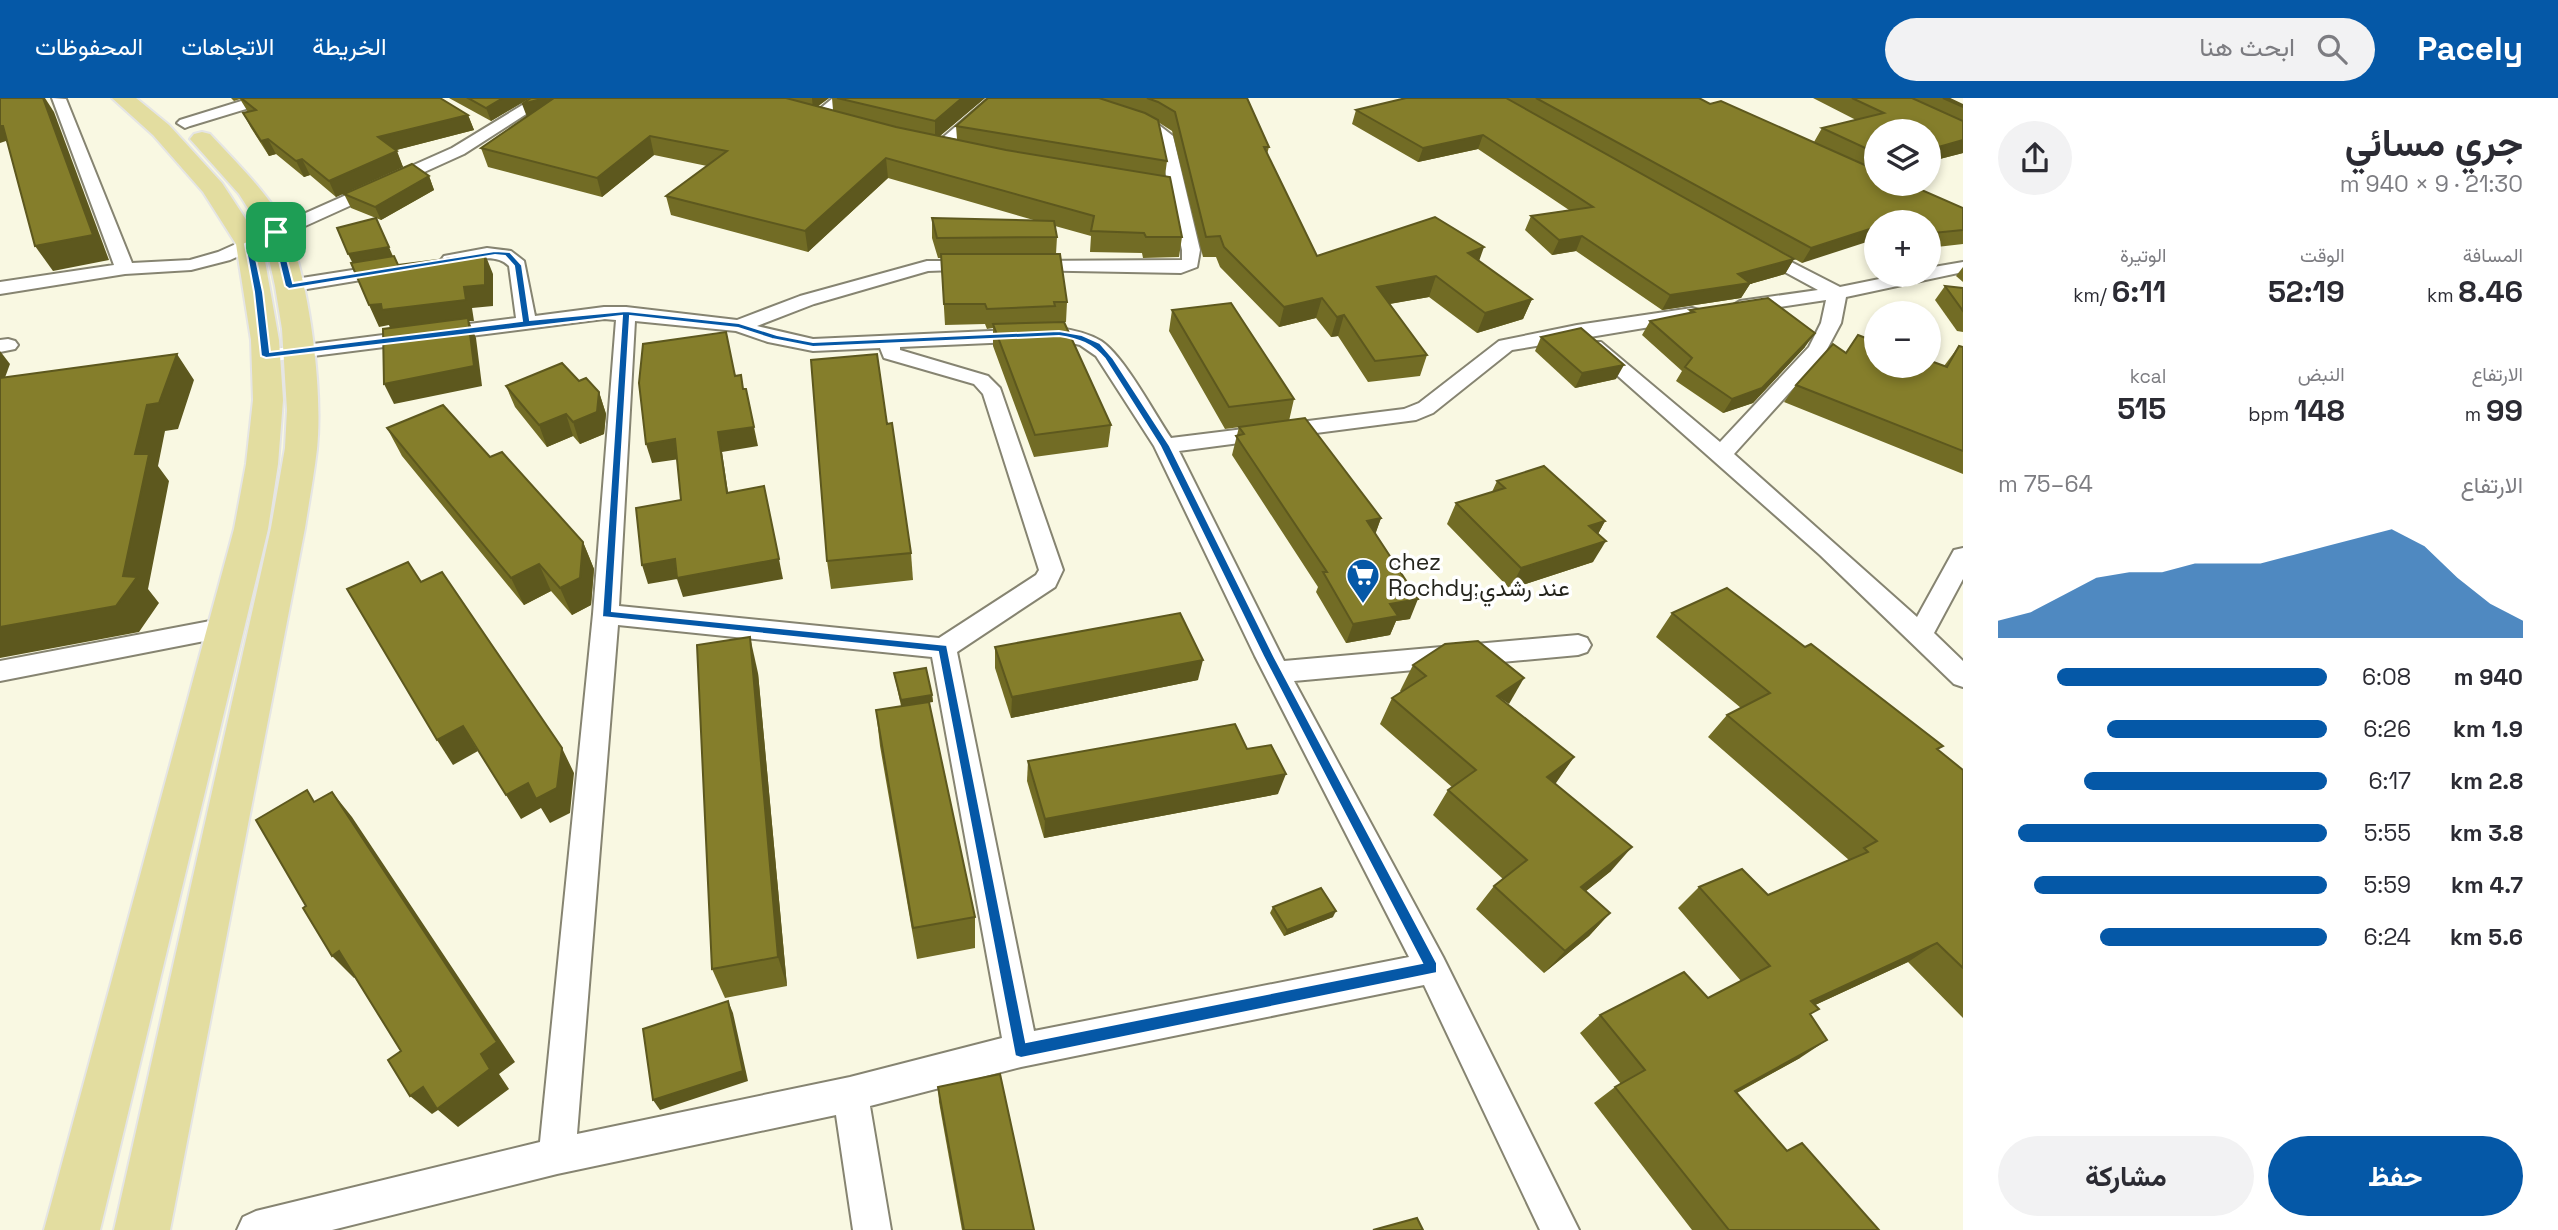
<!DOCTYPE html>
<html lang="ar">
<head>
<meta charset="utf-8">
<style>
  body { margin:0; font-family:"Space Grotesk",Vazirmatn,sans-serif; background:#f2f2f3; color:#2b2b33; direction:rtl; height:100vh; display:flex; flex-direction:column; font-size:26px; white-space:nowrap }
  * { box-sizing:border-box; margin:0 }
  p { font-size:23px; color:#7c7c81 }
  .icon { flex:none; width:38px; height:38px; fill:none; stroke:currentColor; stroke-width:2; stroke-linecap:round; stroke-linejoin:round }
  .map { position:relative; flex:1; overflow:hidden; direction:ltr }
  .drawer { display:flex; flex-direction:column; background:#fff; width:595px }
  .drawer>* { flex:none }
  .controls { position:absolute; left:1864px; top:21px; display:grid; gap:14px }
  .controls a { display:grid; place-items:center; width:77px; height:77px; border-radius:50%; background:#fff; box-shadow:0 4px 10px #0003; font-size:35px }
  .pin { position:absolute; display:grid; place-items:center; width:60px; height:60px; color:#fff; margin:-30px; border-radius:14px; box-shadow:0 4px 10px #0006 }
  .round { display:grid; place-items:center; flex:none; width:74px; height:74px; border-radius:37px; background:#f2f2f3 }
  .summary { display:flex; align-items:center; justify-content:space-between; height:119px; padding:0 35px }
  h1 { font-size:38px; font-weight:700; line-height:52px }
  .stats { display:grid; grid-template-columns:repeat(3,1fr); gap:10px; height:119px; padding:7px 35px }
  .stats div { display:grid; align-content:center }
  .stats b { font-size:30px; font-weight:700 }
  .stats small { font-size:19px; font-weight:400 }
  .stats p { font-size:19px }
  .chart { height:196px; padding:14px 35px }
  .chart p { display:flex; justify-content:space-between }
  .chart svg { width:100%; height:126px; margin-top:7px; fill:#0558a7; opacity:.7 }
  .button { display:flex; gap:14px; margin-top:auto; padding:14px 35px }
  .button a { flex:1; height:80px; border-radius:42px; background:#0558a7; color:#fff; font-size:28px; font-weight:700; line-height:80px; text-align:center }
  .button a+a { background:#f2f2f3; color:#2b2b33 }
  ul { padding:0 35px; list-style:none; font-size:23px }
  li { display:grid; grid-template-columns:112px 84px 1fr; align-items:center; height:52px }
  li i { height:18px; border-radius:9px; background:#0558a7 }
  header { display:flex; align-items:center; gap:42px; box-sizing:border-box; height:98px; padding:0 35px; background:#0558a7; color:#fff }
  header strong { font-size:33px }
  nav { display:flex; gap:38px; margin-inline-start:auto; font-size:24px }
  .search { width:490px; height:63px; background:#f2f2f3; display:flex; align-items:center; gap:18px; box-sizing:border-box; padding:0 24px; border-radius:38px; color:#7c7c81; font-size:26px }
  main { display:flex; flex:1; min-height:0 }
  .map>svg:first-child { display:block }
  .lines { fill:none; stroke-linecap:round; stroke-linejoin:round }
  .street-casing { stroke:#868471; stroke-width:4 }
  .primary-casing { stroke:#e5e5e4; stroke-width:4 }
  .street { fill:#fff; fill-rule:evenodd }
  .primary { fill:#e3dda0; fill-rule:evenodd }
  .wall { fill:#726c25 }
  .shaded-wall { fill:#5d581e }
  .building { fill:#857e2b; stroke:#5d581e; stroke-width:2 }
  .route { fill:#0558a7; stroke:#fff; stroke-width:2; fill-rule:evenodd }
  .labels { text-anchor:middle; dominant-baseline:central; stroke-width:7; stroke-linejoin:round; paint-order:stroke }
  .poi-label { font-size:23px; fill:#25251d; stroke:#fff; text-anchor:start }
</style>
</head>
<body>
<header>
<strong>Pacely</strong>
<div class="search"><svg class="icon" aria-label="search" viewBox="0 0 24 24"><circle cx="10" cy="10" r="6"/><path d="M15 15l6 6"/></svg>ابحث هنا</div>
<nav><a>الخريطة</a><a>الاتجاهات</a><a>المحفوظات</a></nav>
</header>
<main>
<section class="drawer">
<div class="summary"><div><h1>جري مسائي</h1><p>21:30 · 9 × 940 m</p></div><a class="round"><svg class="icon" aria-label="share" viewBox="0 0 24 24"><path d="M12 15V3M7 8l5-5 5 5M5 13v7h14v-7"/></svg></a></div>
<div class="stats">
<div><p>المسافة</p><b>8.46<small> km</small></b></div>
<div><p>الوقت</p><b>52:19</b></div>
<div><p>الوتيرة</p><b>6:11<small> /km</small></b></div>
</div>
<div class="stats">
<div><p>الارتفاع</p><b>99<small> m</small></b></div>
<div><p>النبض</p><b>148<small> bpm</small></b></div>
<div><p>kcal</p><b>515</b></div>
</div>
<div class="chart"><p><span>الارتفاع</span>64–75 m</p>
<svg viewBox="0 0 160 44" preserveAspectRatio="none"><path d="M0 44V38L10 35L20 29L30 23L40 21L50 21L60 18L70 18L80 18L90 15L100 12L110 9L120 6L130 12L140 23L150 32L160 38V44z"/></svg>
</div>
<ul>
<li><b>940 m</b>6:08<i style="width:82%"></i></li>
<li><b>1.9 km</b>6:26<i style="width:67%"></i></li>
<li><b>2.8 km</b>6:17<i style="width:74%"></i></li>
<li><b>3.8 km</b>5:55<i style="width:94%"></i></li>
<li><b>4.7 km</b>5:59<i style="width:89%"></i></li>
<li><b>5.6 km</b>6:24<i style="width:69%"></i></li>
</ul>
<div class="button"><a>حفظ</a><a>مشاركة</a></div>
</section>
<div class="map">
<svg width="1963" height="1132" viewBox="0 0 1963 1132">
  <rect width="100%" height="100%" fill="#f9f8e2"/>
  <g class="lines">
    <defs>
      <g id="street">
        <path d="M52,0L66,1L132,165L190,162L218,154L452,50L534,0H551L464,56L230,162L191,172L125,176L0,196V184L114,167Z"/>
        <path d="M251,0H274L272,3L190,28L185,30L177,25L180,22Z"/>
        <path d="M833,0H849L820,25H810L807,22L810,19Z"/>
        <path d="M989,0H1005L945,54H933L931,51L933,48Z"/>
        <path d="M1128,16L1155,24L1173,38L1200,152L1197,169L1181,175L1019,172L1016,168L1019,164L1025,163L1182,162V152L1158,40L1145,30L1123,24L1120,21L1123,18Z"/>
        <path d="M1758,147L1840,189L1899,177H1928V170L1963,164V174L1846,199L1841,225L1825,255L1734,356L1917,519L1954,452L1963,450V481L1934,535L1963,563V589L1954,586L1820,457L1584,248L1587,244H1601L1720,344L1809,249L1821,225L1826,202L1740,215L1733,213L1730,209L1740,203L1818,192L1752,156L1749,152Z"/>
        <path d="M487,150L511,153L524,163L535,218L604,209H626L737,222L800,198L927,163H982L985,167L982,171L928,173L814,206L757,228L813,241L1059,230C1073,232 1088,235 1101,243C1124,258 1154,315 1171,340L1404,311L1419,305L1499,243L1577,227L1692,210L1699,212L1702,216L1699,220L1692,222L1512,252L1433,315L1416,322L1179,353L1284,563L1578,537L1587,540L1591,547L1587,554L1578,557L1294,583L1443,859L1579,1132H1540L1424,887L1021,969L870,1008L891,1132H853L836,1017L557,1076L332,1132H237L243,1119L256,1113L540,1044L593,516L616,222L604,221L266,264L259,262L256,258L259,254L266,252L516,220L509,168C494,153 468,164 450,167L441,162L444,158ZM635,223L736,233L768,244L813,253L880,250L884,260L974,286L983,296L1039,472L1036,477L939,540L619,508ZM1059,242L1080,247L1096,258L1154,348L1255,558L1409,859L1034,933L957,554L1055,489L1063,472L1000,290L988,278L900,252V249ZM618,527L932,559L1002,940L850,979L577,1036Z"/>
        <path d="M391,166L400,172L397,176L289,194L280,188L289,182Z"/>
        <path d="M8,241L15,243L18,247L15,251L0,254V242Z"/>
        <path d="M226,520L235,523L239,530L235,537L0,583V563Z"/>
      </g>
      <g id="primary">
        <path d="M112,0H136L169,27L222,85L262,146L279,242L283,302L278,366L268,431L100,1132H44L234,431L246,366L253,302L251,242L236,146L203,94L153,37Z"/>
        <path d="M202,34L210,36C233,61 277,104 289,136C310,190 323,293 317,351C314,377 309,404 305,430L170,1132H114L271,430L285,350L287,312L282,231L275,188L263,134L239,96L190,41L194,36Z"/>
      </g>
    </defs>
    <use href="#street" class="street-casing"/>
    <use href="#primary" class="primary-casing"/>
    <use href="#street" class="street"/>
    <use href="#primary" class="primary"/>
  </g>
  <g class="wall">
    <path d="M231,0H440L468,17L474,32L396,52L403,69L336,99L310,77L304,79L276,56L269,58L251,30L243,15L248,14L240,1L234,3Z"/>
    <path d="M449,0H530L491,23Z"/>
    <path d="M531,0H829L818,8L833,12L832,0H985L940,38L957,41L956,28L988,0H1247L1269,49L1267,56L1317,158L1479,163L1532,201L1523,221L1477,235L1429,199L1390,206L1427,257L1420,278L1368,284L1338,238L1331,239L1316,220L1279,229L1220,169L1216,159H1203L1172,33L1158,24L1167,63L1165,78L1182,139L1179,159L1143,160L1142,155L1090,154L1091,138L1055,128L1057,139L1056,156L1067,204L1066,224H1054L1111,327L1108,349L1034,359L993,248V230L987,231L985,226L945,227L941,160H938L932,140V120L1037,123L888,80L808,154L671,117L666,98L707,68L654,57L602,99L488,69L481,50L527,19Z"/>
    <path d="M1403,0H1699L1710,6L1814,44L1822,30L1856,22L1813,0H1948L1963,7V55L1928,64V33H1876V86L1963,110V146L1928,150V124H1876L1802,165L1598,52L1794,161L1785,176L1750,186L1741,200L1662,212L1576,153L1552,157L1525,132L1531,118L1569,112L1478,51L1418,64L1352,26L1356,12L1404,1Z"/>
    <path d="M429,78L434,92L381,122L351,110L344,96Z"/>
    <path d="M1963,169V184L1956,178Z"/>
    <path d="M1945,188L1963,190V234L1957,233L1935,202Z"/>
    <path d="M1172,212L1294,301L1289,323L1381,420L1375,436L1410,521L1396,523L1390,537L1346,545L1316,494L1318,489L1232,357L1239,329L1255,327L1225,331L1169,233Z"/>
    <path d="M1690,212L1805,249L1753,305L1723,315L1676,283L1682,273L1642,237L1650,223L1689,215Z"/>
    <path d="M1541,239L1616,281L1575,290L1535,253Z"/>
    <path d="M1959,248L1963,249V376L1784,304L1796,287L1845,255L1944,268Z"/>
    <path d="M579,283L599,294L606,316L604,336L580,346L573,338L547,349L515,309L506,288Z"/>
    <path d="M887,326L911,455L913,482L831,491L827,463Z"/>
    <path d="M387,330L490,359L583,444L594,471L591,507L572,517L551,493L524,507L402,358Z"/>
    <path d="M1497,383L1605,423L1598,436L1593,464L1510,491L1447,426L1456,405L1492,394Z"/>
    <path d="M1672,515L1938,653L1963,672V920L1908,864L1815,907L1810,917L1800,960L1737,995L1787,1053L1879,1132H1692L1594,1005L1615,989L1621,986L1580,935L1600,917L1708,900L1741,883L1678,810L1699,789L1768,797L1849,762L1708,639L1727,617L1741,610L1656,539Z"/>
    <path d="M995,549L1198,582L1011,620L995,570Z"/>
    <path d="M1413,567L1508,606L1574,659L1555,685L1611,773L1586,793L1610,815L1589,838L1544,875L1476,811L1494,788L1503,781L1433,717L1448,692L1452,689L1380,626L1392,600L1401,594L1400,593Z"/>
    <path d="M758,575L787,888L725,900L712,871Z"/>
    <path d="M894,575L932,597L933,604H929L975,819V850L917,861L880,648L876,612L901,608Z"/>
    <path d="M1247,651L1278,696L1044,740L1027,683L1028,663Z"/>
    <path d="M1273,809L1333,819L1284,838L1270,815Z"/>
    <path d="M938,989L1034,1132H962L939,1004Z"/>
  </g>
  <g class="shaded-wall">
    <path d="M43,0H45L54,14L109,162L53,173L35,148Z"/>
    <path d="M503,0H530L491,23L486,10Z"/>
    <path d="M545,0H568L527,19L522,6Z"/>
    <path d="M812,0H829L813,12Z"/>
    <path d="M962,0H985L935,42V23Z"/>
    <path d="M468,17L474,32L385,55L378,39Z"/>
    <path d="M0,28H3L13,53L6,43L0,45Z"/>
    <path d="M1483,37L1478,51L1418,64L1423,50Z"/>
    <path d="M650,38L654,57L602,99L597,80Z"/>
    <path d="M268,41L276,56L269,58L261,43Z"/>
    <path d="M1963,42V55L1928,64V52Z"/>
    <path d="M397,53L403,69L336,99L329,83Z"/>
    <path d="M886,60L888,80L808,154L805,133Z"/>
    <path d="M302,61L310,77L304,79L296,63Z"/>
    <path d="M429,78L434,92L381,122L375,109Z"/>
    <path d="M1912,118L1908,124H1892Z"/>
    <path d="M1876,129V141L1802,165L1811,150Z"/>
    <path d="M1582,138L1576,153L1552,157L1559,142Z"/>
    <path d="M389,149L395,163L355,170L348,156Z"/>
    <path d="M1484,149L1477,169L1468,155Z"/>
    <path d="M485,156L493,176V208L472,210L474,223H469L476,240L482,288L394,306L384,286L391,233L389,227L379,229L369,207L464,189Z"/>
    <path d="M1794,161L1785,176L1750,186L1741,200L1662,212L1670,197L1738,176Z"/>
    <path d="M1436,178L1429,199L1371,209L1377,189Z"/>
    <path d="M1322,200L1316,220L1279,229L1284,209Z"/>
    <path d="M1532,201L1523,221L1477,235L1485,215Z"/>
    <path d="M1344,217L1338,238L1331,239L1337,219Z"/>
    <path d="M1815,235L1805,249L1753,305L1723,315L1732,301Z"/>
    <path d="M0,253L10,266L0,293Z"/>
    <path d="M177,256L194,282L178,331L165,333L158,368L169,383L148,491L159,505L139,534L0,560V529L123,478L135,356L147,307Z"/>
    <path d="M1624,267L1616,281L1575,290L1582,275Z"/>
    <path d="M599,294L606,316L604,336L580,346L573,324Z"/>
    <path d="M566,316L573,338L547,349L539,327Z"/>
    <path d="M754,329L758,348L722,354L731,414L727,395L718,334Z"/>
    <path d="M675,341L680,361L652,365L646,346Z"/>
    <path d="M1381,420L1374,440L1367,423Z"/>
    <path d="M1605,423L1593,445L1589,428Z"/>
    <path d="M1606,443L1593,464L1510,491L1521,470Z"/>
    <path d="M583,444L594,471L591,507L572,517L560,490Z"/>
    <path d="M675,461H779L783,481L683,499L677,481L648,486L642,467Z"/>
    <path d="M539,466L551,493L524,507L511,480Z"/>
    <path d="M1418,501L1410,521L1396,523L1390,537L1346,545L1353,526L1390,506Z"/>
    <path d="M750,539L758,575L787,888L778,859Z"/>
    <path d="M1203,562L1198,582L1011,620L1012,599Z"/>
    <path d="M1524,580L1509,606L1497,598Z"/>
    <path d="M932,597L933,604L901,609V602Z"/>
    <path d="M463,628L478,653L453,667L437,642Z"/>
    <path d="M562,650L574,675L570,715L550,725L541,710L521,721L506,697Z"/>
    <path d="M1574,659L1556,685L1529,704L1547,679Z"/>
    <path d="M1286,676L1278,696L1044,740L1045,721Z"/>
    <path d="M332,694L352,719L515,964L499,976L509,991L458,1029L438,1012L432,1016L410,998L423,989L481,956Z"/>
    <path d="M1632,749L1611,773L1561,813L1581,789Z"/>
    <path d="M1336,813L1333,819L1284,838L1287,832Z"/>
    <path d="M1610,815L1589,838L1544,875L1565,853Z"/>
    <path d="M1937,845L1908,864L1785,921L1811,903Z"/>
    <path d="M339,853L362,875L354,880L332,858Z"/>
    <path d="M728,903L733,915L748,983L660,1012L653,1002Z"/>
    <path d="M1827,942L1800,960L1710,1009L1735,993Z"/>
  </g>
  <g class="building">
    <path d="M0,0H43L93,137L35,148L3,28H0Z"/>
    <path d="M241,0H440L468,17L378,39L397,53L329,83L302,61L296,63L268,41L261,43L243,15L256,12Z"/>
    <path d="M468,0H503L486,10Z"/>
    <path d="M531,0H545L522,6Z"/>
    <path d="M554,0H786L896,29L1006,52L1170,79L1182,139H1146L1144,135L1091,133L1094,118L886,60L805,133L666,98L727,53L650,38L597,80L481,50Z"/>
    <path d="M837,0H962L935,23Z"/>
    <path d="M988,0H1099L1145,15L1158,22L1167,63L956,28Z"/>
    <path d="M1147,0H1247L1269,49H1264L1317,158L1435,119L1484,149L1468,155L1532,201L1485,215L1436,178L1377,189L1427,257L1375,263L1344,217L1337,219L1322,200L1284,209L1224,149L1220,138L1206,139L1175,14L1158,4Z"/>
    <path d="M1406,0H1506L1794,161L1738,176L1750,185L1670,197L1582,138L1559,142L1531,118L1593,109L1483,37L1423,50L1356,12Z"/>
    <path d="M1536,0H1699L1710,6L1721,3L1876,72V86H1908L1963,110V132L1933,135L1928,132V124H1919L1912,118L1892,124H1876V129L1811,150Z"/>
    <path d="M1852,0H1912L1963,23V42L1928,52V33H1876V55L1822,30L1884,15Z"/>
    <path d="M1943,0H1948L1963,7V9Z"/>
    <path d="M412,66L429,78L375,109L344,96Z"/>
    <path d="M376,120L389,149L348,156L337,130Z"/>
    <path d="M932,120L1054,123L1057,139L937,140Z"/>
    <path d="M485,156V187L464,189L466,202L382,212L381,206L369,207L351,165L394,158L398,167Z"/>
    <path d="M941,156H1060L1067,204H1054L1055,208L987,211L985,206H944Z"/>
    <path d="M1945,188L1963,190V213Z"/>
    <path d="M1768,200L1815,235L1762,290L1732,301L1685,269L1692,260L1650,223L1694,214L1690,212Z"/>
    <path d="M1231,205L1294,301L1229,309L1172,212Z"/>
    <path d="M468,220L474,268L384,286L383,231Z"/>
    <path d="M1064,224L1111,327L1035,337L993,226Z"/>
    <path d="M1581,230L1624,267L1582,275L1541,239Z"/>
    <path d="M726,234L735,278L741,277L743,291H746L754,329L718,334L727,395L764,388L779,461L677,480L675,461L642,467L636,410L681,402L675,341L646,346L639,285L643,246Z"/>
    <path d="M1858,237L1876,244V268H1928V262L1947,269L1959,248L1963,249V353L1796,287L1833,246L1846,255Z"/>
    <path d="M177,256L159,305L147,307L135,356H149L123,478L137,479L116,508L0,529V280Z"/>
    <path d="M877,256L887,326L892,325L911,455L827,463L811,262Z"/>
    <path d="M562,265L579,283L586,280L599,294L597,314L573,324L566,316L539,327L506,288Z"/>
    <path d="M443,307L490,359L502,354L583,444L580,480L560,490L539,466L511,480L387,330Z"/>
    <path d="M1305,320L1381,420L1367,423L1418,501L1390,506L1398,518L1353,526L1323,474H1327L1236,338L1244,336L1239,329Z"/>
    <path d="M1544,368L1605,423L1589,428L1606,443L1521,470L1456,405L1505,390L1497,383Z"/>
    <path d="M408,464L421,484L442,474L562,650L557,690L536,701L528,685L506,697L463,628L437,642L347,491Z"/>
    <path d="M1727,490L1805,549L1811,546L1943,648L1937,651L1963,672V870L1937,845L1811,903L1819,911L1810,916L1827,942L1735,993L1787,1053L1802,1045L1879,1132H1729L1615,989L1645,972L1600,917L1684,874L1708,900L1770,868L1699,789L1742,771L1768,797L1868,754L1864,750L1877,743L1727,617L1770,595L1672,515Z"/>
    <path d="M1180,515L1203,562L1012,599L995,549Z"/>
    <path d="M750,539L778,859L712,871L697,547Z"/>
    <path d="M1478,543L1524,580L1497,598L1574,659L1547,679L1632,749L1581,789L1610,815L1565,853L1494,788L1527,762L1448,692L1476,672L1392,600L1426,578L1413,567L1445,546Z"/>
    <path d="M926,570L932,597L901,602L894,575Z"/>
    <path d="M929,604L975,819L913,830L876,612Z"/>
    <path d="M1235,626L1247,651L1271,647L1286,676L1045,721L1028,663Z"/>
    <path d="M307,692L314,704L332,694L497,944L481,956L490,971L437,1011L423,989L410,998L388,962L401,953L339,853L332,858L303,810L306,808L256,722Z"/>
    <path d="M1321,790L1336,813L1287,832L1273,809Z"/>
    <path d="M728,903L743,973L653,1002L643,931Z"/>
    <path d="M1000,976L1034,1132H964L938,989Z"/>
    <path d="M1417,1120L1423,1132H1373Z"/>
  </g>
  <path class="route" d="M276,132L280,134L293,185L495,153L510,154L522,167L530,222L626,213L739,225L777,237L813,244L1059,233L1082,237L1100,245L1113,260L1170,348L1274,558L1437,865V875L1021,960L1015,958L938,554L602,519L622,218L266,260L261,258L254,194L245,146ZM273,138L285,188L289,191L495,157L505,158L514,168L522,223L270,254L263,194L253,147ZM630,218L738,230L772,241L813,249L1059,238C1079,241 1092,246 1105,261L1160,348L1263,558L1422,865L1026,944L947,547L612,513Z"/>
  <defs>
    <symbol id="supermarket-pin" viewBox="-11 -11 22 30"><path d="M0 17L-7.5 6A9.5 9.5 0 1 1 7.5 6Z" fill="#0558a7" stroke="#fff"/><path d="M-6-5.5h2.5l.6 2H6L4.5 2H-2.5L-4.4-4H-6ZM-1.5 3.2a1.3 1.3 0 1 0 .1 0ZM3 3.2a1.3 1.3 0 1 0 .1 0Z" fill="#fff"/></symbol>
  </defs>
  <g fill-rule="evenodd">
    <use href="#supermarket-pin" x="1344" y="458" width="38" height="52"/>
  </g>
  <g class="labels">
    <g class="poi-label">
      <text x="1388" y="464">chez<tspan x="1388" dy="26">Rochdy;عند رشدي</tspan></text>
    </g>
  </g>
</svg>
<div class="controls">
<a><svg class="icon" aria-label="layers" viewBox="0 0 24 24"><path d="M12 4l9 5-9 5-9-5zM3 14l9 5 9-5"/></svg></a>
<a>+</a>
<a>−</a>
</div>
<div class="pin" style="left:276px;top:134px;background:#1e9e55"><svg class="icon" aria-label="arrive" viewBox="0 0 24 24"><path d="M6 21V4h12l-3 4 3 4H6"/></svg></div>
</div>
</main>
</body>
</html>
